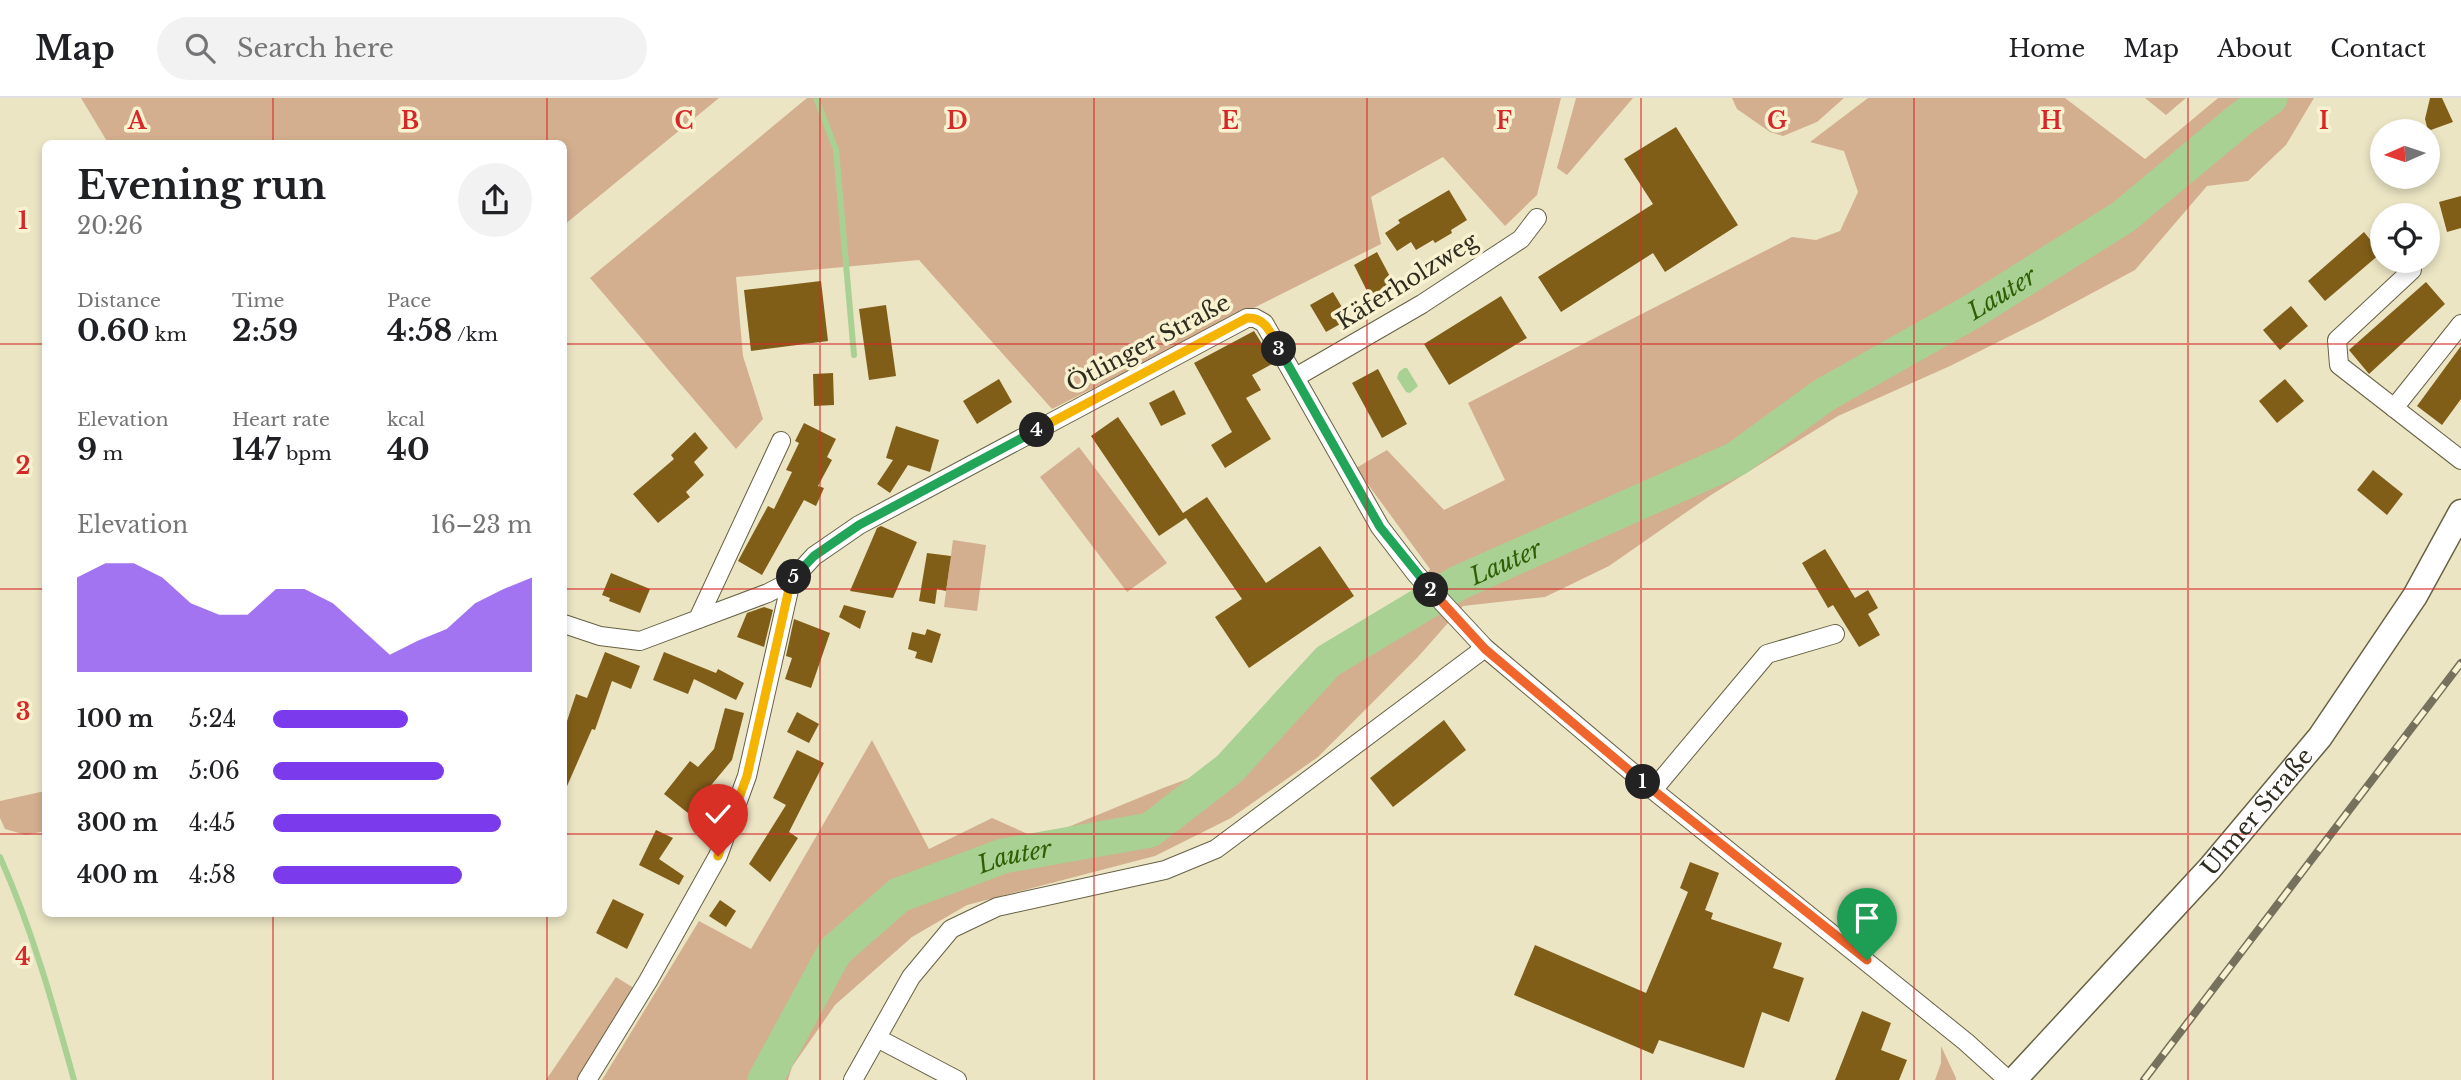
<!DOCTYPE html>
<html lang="en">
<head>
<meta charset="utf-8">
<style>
  body { margin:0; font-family:"Libre Baskerville",serif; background:#f2f2f2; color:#202124; height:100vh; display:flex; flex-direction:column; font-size:26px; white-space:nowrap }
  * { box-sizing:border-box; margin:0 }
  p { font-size:23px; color:#757577 }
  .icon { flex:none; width:38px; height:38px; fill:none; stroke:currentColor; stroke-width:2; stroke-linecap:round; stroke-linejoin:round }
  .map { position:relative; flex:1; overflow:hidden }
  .side { position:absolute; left:42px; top:42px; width:525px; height:777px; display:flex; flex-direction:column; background:#fff; border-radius:10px; box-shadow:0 4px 10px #0003 }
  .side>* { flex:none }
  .needle { width:46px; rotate:267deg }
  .controls { position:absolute; left:2370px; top:21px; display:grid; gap:14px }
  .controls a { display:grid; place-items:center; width:70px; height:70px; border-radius:50%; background:#fff; box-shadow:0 4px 10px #0003; font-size:35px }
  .pin { position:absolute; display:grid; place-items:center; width:60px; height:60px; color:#fff; margin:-72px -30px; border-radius:50% 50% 50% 0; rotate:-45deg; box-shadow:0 0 7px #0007 }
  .pin .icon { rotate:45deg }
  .km { position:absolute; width:35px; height:35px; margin:-18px; border-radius:50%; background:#222; color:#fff; font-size:19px; line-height:35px; text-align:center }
  .round { display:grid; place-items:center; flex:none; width:74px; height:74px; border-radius:37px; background:#f2f2f2 }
  .headline { display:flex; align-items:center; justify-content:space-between; height:119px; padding:0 35px }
  h1 { font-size:38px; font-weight:700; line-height:52px }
  .figures { display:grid; grid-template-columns:repeat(3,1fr); gap:10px; height:119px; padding:7px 35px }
  .figures div { display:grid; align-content:center }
  .figures b { font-size:30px; font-weight:700 }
  .figures small { font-size:19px; font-weight:400 }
  .figures p { font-size:19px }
  .chart { height:196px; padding:14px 35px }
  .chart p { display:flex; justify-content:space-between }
  .chart svg { width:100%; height:126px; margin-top:7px; fill:#7c3aed; opacity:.7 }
  ul { padding:0 35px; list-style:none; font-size:23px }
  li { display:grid; grid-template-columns:112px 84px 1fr; align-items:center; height:52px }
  li i { height:18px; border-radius:9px; background:#7c3aed }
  header { display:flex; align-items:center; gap:42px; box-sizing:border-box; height:98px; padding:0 35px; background:#fff; border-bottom:2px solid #e0e0e0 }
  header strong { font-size:33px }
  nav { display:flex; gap:38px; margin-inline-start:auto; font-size:24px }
  .search { width:490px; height:63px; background:#f2f2f2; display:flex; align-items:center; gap:18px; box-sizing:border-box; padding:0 24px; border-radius:38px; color:#757577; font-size:26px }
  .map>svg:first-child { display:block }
  .green { fill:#d4af8f }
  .water { fill:#a9d194 }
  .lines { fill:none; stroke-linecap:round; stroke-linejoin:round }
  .stream { stroke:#a9d194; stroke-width:6 }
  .river { stroke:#a9d194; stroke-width:35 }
  .building { fill:#805e18 }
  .minor-casing { stroke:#666144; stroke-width:20 }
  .secondary-casing { stroke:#666144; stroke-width:27 }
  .minor { stroke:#fff; stroke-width:18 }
  .secondary { stroke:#fff; stroke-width:24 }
  .rail-casing { stroke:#75715d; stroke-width:8 }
  .rail { stroke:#f8f2d1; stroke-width:5; stroke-dasharray:16; stroke-linecap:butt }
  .split-1-casing { stroke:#fff; stroke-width:14 }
  .split-2-casing { stroke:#fff; stroke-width:14 }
  .split-3-casing { stroke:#fff; stroke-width:14 }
  .split-4-casing { stroke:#fff; stroke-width:14 }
  .split-5-casing { stroke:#fff; stroke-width:14 }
  .split-6-casing { stroke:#fff; stroke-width:14 }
  .split-1 { stroke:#f0652b; stroke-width:9 }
  .split-2 { stroke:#f0652b; stroke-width:9 }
  .split-3 { stroke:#22a559; stroke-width:9 }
  .split-4 { stroke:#f5b400; stroke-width:9 }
  .split-5 { stroke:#22a559; stroke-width:9 }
  .split-6 { stroke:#f5b400; stroke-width:9 }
  .grid { fill:none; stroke:#d62828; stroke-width:2; stroke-opacity:0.55 }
  .labels { text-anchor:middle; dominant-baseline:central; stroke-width:7; stroke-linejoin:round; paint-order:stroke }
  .street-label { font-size:23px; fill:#2f2c20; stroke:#f8f2d1 }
  .water-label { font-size:24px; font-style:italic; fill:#2f5f04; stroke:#f8f2d1 }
  .grid-label { font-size:23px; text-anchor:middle; font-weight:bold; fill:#d62828; stroke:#f8f2d1; stroke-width:7; stroke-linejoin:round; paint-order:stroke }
</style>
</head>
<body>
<header>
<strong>Map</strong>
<div class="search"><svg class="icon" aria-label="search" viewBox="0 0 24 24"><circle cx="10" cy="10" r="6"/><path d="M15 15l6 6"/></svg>Search here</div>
<nav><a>Home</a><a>Map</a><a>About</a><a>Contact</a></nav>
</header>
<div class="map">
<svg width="2461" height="982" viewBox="0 0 2461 982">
  <rect width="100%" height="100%" fill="#ebe5c4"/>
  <g class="green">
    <path d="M81,0H719L564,127V46L108,45Z"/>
    <path d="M807,0H1561L1537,97L1505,128L1443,59L1371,99L1381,146L1052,311L919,162L736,179L743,258L763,321L736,351L590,180Z"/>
    <path d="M1576,0H1633L1567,77L1557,70Z"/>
    <path d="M1732,0H1844L1817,24L1783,38L1770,34L1737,11Z"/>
    <path d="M1868,0H2065L2145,61L2218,0H2314L2286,47L2248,83L2207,88L2135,172L2042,222L1950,268L1838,318L1711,397L1609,468L1545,499L1463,508L1417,560L1318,659L1231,720L1155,758L967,807L912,839L835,907L792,969L788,982H602L699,823L751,851L872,642L929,751L992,720L1039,741L1163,690L1201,676L1287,585L1333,549L1414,497L1430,471L1356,370L1387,352L1444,412L1505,382L1468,305L1792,139L1816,142L1840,133L1858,94L1844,53L1810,44Z"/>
    <path d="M2145,0H2186L2166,17Z"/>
    <path d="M1079,349L1167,465L1127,494L1040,379Z"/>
    <path d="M953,442L986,447L977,513L944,509Z"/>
    <path d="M45,693V733L26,737L5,731L0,720V703Z"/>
    <path d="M616,879L637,892L582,982H546Z"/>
    <path d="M1941,948L1956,980V982H1935L1941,965Z"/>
  </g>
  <path class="water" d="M1404,270H1407L1418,288L1410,295L1406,294L1397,280L1399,274Z"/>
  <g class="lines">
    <g class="stream">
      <path d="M816,0L836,52L854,257"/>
      <path d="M0,759C32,831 53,906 74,982"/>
    </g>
    <path class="river" id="s1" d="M765,982L835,853L899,797L1003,758L1150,732L1229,671L1328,563L1458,485L1736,361L1824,297L1973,213L2123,119L2242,20L2270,0"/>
  </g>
  <g class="building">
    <path d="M2430,0H2442L2453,24L2428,33L2425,21Z"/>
    <path d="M1676,29L1738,127L1665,174L1653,155L1561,214L1538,179L1653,106L1624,61Z"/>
    <path d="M1449,92L1467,122L1451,132L1452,135L1435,145L1433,142L1416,152L1411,144L1397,153L1385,135L1400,125L1398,122Z"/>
    <path d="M2461,98V130L2447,134L2439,104Z"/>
    <path d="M2364,134L2381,155L2325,203L2308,183Z"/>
    <path d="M1377,154L1395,188L1371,201L1354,167Z"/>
    <path d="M821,183L828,243L751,253L744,192Z"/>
    <path d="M2426,184L2445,206L2369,276L2349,252Z"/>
    <path d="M1333,194L1349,221L1326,234L1310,207Z"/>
    <path d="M1501,198L1527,240L1449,287L1424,246Z"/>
    <path d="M886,207L896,278L869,282L859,211Z"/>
    <path d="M2291,208L2308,228L2280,252L2263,232Z"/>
    <path d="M1254,233L1274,265L1252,277L1261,292L1246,300L1271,341L1225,370L1211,347L1232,334L1194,265Z"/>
    <path d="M2461,248V301L2442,327L2417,308Z"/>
    <path d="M1378,271L1407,326L1382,340L1352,285Z"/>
    <path d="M833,275L834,307L814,308L813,276Z"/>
    <path d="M999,281L1012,304L977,326L963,303Z"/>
    <path d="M2285,281L2304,303L2277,325L2259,303Z"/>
    <path d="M1174,292L1186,316L1161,328L1149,305Z"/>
    <path d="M1118,319L1183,415L1207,399L1266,485L1320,448L1354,498L1249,570L1215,519L1242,501L1186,420L1159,438L1091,338Z"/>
    <path d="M804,325L836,341L827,359L832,362L818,388L824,390L816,408L804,402L762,477L738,463L768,408L774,411L792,374L786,372L799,345L795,343Z"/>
    <path d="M896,328L939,342L930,374L908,367L890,395L877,386L893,362L886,360Z"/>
    <path d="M695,334L708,350L694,364L704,377L686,394L690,399L658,425L633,396L674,361L671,357Z"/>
    <path d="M2373,372L2403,396L2387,417L2357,392Z"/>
    <path d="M881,428L917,444L893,500L850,493L877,430Z"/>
    <path d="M1825,451L1855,500L1868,492L1878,510L1868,516L1880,537L1859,549L1833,507L1828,510L1802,465Z"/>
    <path d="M927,455L951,458L946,493L937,491L935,506L919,503Z"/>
    <path d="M611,475L650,491L640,515L609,503L610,500L602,497Z"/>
    <path d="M844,507L866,513L860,531L839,519Z"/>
    <path d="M764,509L773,512L764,549L737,539L747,515Z"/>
    <path d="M794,521L830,535L811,590L785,581L792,560L786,558Z"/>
    <path d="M927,531L941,536L932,565L915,560L917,554L908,551L912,534L925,537Z"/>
    <path d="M605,554L640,568L631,591L612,583L595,632L592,631L564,695V632L576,596L587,600Z"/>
    <path d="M664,554L716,575L718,571L744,585L736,602L694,581L688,596L653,582Z"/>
    <path d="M725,610L744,615L732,662L688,715L664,696L690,663L698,669L714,651Z"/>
    <path d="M797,614L819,626L809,645L787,634Z"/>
    <path d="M1444,622L1466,652L1393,709L1370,680Z"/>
    <path d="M797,652L824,665L789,734L798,740L770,784L749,766L786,707L773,700Z"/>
    <path d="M656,732L673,740L659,761L684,778L679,787L639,767Z"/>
    <path d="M1690,764L1719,775L1705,812L1713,815L1711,821L1782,845L1773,870L1804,880L1789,924L1762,914L1744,970L1659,942L1653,956L1514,897L1535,847L1646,895L1688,794L1680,790Z"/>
    <path d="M613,801L644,816L627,851L596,835Z"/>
    <path d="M720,802L736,813L726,829L709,818Z"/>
    <path d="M1862,913L1891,925L1881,952L1907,962L1899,982H1835Z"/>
  </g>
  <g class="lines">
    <defs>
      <g id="minor">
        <path d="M2412,172L2337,242L2339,267L2461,362"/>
        <path d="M1296,279L1422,206L1521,141L1537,120"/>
        <path d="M2394,310L2461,226"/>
        <path d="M698,521L781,343"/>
        <path d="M564,526L600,538L640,543L768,495L791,483L814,458L859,427L1247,220H1255L1264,225L1380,429L1416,476L1485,550L1653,692L1966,944L2008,982"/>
        <path d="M1653,692L1767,556L1835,536"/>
        <path d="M877,940L957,982"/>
        <path d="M587,982L648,883L718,758L747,678L791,483"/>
        <path d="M853,982L911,879L951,831L997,809L1165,772L1216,751L1485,550"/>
      </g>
      <g id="secondary">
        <path id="s2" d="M2014,982L2210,770L2320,639L2415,498L2461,414"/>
      </g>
    </defs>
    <use href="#minor" class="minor-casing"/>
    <use href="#secondary" class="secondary-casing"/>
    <use href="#minor" class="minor"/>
    <use href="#secondary" class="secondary"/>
    <defs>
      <path id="rail" d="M2144,982L2461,565"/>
    </defs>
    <use href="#rail" class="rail-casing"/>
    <use href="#rail" class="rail"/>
  </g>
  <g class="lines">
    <defs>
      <path id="split-1" d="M1643,684L1867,862"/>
      <path id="split-2" d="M1431,492L1485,551L1643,684"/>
      <path id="split-3" d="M1279,251L1380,429L1431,492"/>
      <path id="split-4" d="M1037,332L1247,220C1266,219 1271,236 1279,251"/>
      <path id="split-5" d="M794,479L814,458L859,427L1037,332"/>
      <path id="split-6" d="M718,758L747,678L791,482L794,479"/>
    </defs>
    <use href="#split-1" class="split-1-casing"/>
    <use href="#split-2" class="split-2-casing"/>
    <use href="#split-3" class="split-3-casing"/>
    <use href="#split-4" class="split-4-casing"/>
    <use href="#split-5" class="split-5-casing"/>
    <use href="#split-6" class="split-6-casing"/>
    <use href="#split-1" class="split-1"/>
    <use href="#split-2" class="split-2"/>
    <use href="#split-3" class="split-3"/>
    <use href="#split-4" class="split-4"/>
    <use href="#split-5" class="split-5"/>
    <use href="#split-6" class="split-6"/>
  </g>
  <path class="grid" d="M273,0V46M547,0V46M820,0V982M1094,0V982M1367,0V982M1641,0V982M1914,0V982M2188,0V982M0,246H46M564,246H2461M0,491H46M564,491H2461M0,736H46M564,736H2461M273,816V982M547,816V982"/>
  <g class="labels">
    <g class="street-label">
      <text transform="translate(1407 183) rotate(-32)">Käferholzweg</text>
      <text transform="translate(1148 245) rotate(-28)">Ötlinger Straße</text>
      <text stroke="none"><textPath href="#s2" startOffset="362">Ulmer Straße</textPath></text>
    </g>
    <g class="water-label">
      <text stroke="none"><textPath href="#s1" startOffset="1508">Lauter</textPath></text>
      <text stroke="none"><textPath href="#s1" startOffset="942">Lauter</textPath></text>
      <text stroke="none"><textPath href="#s1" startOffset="354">Lauter</textPath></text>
    </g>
  </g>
  <g class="grid-label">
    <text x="137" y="31">A</text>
    <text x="410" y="31">B</text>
    <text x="684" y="31">C</text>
    <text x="957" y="31">D</text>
    <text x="1230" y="31">E</text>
    <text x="1504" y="31">F</text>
    <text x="1777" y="31">G</text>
    <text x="2051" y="31">H</text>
    <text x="2324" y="31">I</text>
    <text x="23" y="131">1</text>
    <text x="23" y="376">2</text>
    <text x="23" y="622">3</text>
    <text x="23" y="867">4</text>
  </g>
</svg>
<div class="controls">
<a><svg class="needle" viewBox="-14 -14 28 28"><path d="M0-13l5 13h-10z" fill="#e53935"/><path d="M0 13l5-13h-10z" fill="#757577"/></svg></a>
<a><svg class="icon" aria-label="locate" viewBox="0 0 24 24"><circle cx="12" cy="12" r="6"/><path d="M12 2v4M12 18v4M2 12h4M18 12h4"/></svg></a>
</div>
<div class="pin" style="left:1867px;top:862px;background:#1e9e55"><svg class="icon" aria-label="arrive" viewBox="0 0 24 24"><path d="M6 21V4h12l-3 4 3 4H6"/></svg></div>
<div class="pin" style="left:718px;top:758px;background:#d93025"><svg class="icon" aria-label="check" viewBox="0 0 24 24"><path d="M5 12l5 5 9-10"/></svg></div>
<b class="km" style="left:1643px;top:684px">1</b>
<b class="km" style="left:1431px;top:492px">2</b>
<b class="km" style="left:1279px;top:251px">3</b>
<b class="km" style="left:1037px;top:332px">4</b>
<b class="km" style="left:794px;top:479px">5</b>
<section class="side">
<div class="headline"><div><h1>Evening run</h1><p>20:26</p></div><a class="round"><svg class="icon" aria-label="share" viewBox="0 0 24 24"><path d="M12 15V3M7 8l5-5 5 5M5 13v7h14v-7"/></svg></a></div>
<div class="figures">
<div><p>Distance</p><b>0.60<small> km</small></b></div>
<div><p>Time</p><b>2:59</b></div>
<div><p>Pace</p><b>4:58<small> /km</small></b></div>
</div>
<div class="figures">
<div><p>Elevation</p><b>9<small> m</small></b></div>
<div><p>Heart rate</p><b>147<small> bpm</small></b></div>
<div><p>kcal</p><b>40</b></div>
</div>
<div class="chart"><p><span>Elevation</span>16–23 m</p>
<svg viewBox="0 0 160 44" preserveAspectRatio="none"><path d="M0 44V11L10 6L20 6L30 11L40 20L50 24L60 24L70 15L80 15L90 20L100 29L110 38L120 33L130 29L140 20L150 15L160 11V44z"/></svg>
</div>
<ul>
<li><b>100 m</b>5:24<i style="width:52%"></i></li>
<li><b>200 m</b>5:06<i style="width:66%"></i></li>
<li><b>300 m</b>4:45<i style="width:88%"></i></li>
<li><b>400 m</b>4:58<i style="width:73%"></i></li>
</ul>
</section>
</div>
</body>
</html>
